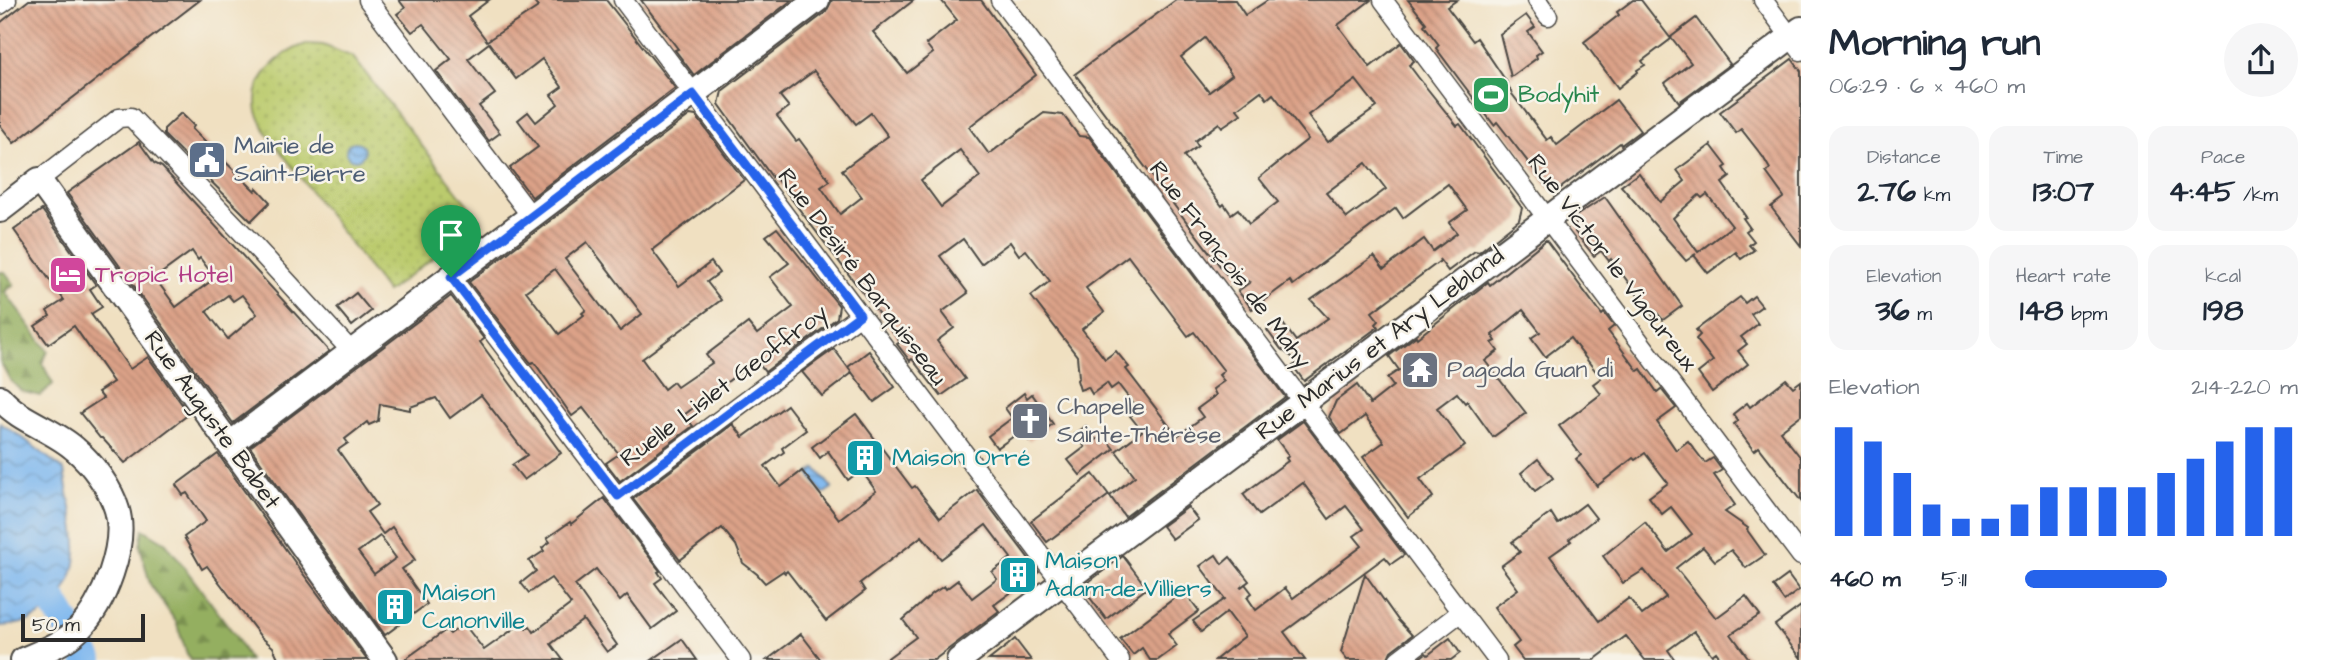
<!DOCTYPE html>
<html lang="en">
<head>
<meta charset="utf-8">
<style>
  body { margin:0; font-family:"Architects Daughter",sans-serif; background:#f6f6f7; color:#1f2937; height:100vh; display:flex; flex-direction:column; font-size:26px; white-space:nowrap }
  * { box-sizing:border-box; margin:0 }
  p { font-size:23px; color:#747a83 }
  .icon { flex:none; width:38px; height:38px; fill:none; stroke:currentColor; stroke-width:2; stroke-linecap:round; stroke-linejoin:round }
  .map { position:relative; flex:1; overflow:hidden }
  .panel { display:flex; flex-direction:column; background:#fff; width:525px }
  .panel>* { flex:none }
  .scale { position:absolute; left:21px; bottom:18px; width:124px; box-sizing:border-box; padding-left:7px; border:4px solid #2b2b2b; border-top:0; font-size:19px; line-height:24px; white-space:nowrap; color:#2b2b2b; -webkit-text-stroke:5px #f7f3e8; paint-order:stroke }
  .pin { position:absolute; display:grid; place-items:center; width:60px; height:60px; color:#fff; margin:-72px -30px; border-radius:50% 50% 50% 0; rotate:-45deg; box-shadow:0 0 7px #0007 }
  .pin .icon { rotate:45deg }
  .round { display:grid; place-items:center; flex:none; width:74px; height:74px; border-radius:37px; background:#f6f6f7 }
  .head { display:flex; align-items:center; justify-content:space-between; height:119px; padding:0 28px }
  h1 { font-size:38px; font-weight:800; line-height:52px }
  .figures { display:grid; grid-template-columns:repeat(3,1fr); gap:10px; height:119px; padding:7px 28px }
  .figures div { display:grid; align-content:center; border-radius:18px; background:#f6f6f7; text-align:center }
  .figures b { font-size:30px; font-weight:800 }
  .figures small { font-size:19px; font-weight:400 }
  .figures p { font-size:19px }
  .chart { height:196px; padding:14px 28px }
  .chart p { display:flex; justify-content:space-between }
  .chart svg { width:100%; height:126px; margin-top:7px; stroke:#2563eb; stroke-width:6 }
  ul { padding:0 28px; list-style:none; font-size:23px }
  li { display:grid; grid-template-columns:112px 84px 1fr; align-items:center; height:52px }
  li i { height:18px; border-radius:9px; background:#2563eb }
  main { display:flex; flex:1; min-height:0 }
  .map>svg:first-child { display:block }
  .grass { fill:url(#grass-dots); stroke:#737b4c; stroke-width:2 }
  .forest { fill:url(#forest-firs); stroke:#606d46; stroke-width:2 }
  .water { fill:url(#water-waves); stroke:#55728d; stroke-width:2 }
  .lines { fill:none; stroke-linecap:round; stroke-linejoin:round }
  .river { stroke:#7fb8ef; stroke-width:30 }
  .building { fill:url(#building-back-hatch); fill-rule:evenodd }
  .street-casing { stroke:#494642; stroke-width:21 }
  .secondary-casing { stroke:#494642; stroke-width:28 }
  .street { stroke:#fff; stroke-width:18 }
  .secondary { stroke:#fff; stroke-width:24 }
  .route-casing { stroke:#fff; stroke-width:14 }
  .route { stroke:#2563eb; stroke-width:9 }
  .labels { text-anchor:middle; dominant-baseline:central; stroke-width:5; stroke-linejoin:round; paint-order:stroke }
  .leisure-label { font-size:24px; fill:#27864d; stroke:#f7f3e8; text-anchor:start }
  .service-label { font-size:24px; fill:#4e5e75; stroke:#f7f3e8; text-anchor:start }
  .street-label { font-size:24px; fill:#2b2b2b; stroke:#f7f3e8 }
  .hotel-label { font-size:24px; fill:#b23c85; stroke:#f7f3e8; text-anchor:start }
  .worship-label { font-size:24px; fill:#5b616d; stroke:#f7f3e8; text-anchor:start }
  .culture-label { font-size:24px; fill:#0d838f; stroke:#f7f3e8; text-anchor:start }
</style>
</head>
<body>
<main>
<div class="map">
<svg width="1801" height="660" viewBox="0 0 1801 660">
  <defs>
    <pattern id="grass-dots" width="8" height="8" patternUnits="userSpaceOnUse" patternTransform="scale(1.75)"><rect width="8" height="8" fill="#bbcb6d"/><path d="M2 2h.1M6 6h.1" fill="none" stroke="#a1ae5f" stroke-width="1.8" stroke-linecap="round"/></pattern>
    <pattern id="forest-firs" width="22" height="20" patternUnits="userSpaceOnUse" patternTransform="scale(1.75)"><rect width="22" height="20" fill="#94af60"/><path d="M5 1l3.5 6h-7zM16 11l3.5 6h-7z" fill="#798f4f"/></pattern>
    <pattern id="water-waves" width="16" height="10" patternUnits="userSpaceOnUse" patternTransform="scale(1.75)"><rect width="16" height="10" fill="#7fb8ef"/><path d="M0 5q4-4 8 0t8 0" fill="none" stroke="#6896c2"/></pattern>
    <pattern id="building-back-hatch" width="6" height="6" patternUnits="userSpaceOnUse" patternTransform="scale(1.75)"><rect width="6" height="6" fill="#dca288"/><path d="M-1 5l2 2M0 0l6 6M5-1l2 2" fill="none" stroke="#b3846f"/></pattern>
  </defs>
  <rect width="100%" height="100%" fill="#f7f3e8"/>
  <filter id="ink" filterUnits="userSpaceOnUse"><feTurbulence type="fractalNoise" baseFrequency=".0143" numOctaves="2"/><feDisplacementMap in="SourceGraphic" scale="14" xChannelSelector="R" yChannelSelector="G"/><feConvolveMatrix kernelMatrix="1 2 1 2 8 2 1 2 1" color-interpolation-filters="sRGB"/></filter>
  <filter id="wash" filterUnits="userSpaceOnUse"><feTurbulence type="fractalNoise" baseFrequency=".00686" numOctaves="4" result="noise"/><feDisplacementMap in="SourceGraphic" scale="28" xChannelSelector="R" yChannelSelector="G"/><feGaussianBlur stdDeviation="1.57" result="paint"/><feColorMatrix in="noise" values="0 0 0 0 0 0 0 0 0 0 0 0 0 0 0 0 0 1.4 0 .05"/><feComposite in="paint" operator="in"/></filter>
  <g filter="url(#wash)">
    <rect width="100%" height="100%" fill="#f0e0c1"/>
    <path class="grass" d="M306,44L323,45L353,57L481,222L387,292L266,132C263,125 259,118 257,111C250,78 279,53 306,44Z"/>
    <g class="forest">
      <path d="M0,272H5L14,284L5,292L48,351L42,363L53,384L40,396L21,391L10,380L0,361Z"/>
      <path d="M143,529L166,543L235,635L249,660H192L187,654L176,622L150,584L140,546Z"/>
    </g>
    <g class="water">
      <circle cx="355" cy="151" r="9"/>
      <path d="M0,423L23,438L64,470C70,517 93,563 54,604C38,620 22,625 0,626Z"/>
      <path d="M816,468L832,488L823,494L809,474Z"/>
    </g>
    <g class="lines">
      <path class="river" d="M54,603L88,660"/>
    </g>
    <g id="blocks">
      <g class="building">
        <path d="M29,0H200L14,143L0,125V23Z"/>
        <path d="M399,0H489L468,16L487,41L538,7L532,0H606L675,88L532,197L510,168L538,147L518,120L528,112L536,122L558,104L551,95L562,87L542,59L516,79L489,43L468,59L495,94L479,106L500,133L489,141L436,71L451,59L423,24L412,32L397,14L405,8Z"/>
        <path d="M641,0H792L694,75L675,50L678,49Z"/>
        <path d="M832,0H914L873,32L907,73L933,53L926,44L957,20L941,0H981L1036,75L969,127L989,154L1044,113L1063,115L1079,136L1089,137L1285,397L1125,517L1110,496L1135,476L1116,451L1142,431L1130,416L1138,410L1118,384L1111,389L1107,383L1092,394L1088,387L1080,390L1077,380L1079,377L1077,356L1031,296L1050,281L1026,250L1019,255L1010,242L981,264L963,239L940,256L968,293L942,312L954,328L937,341L965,379L941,396L912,359L910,361L897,344L900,342L774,176L772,177L719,104L722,91L826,12ZM814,71L856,124L871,113L888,136L842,170L862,197L840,214L821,187L830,181L799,139L796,141L777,116L789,107L780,96ZM960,150L980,177L941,207L921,180ZM1128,256L1188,336L1194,332L1224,371L1219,375L1224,381L1213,389L1216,395L1197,409L1203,417L1177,436L1126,369L1129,367L1116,351L1105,359L1082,329L1104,312L1086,288Z"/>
        <path d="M1176,0H1235L1245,15L1268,0H1371L1338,25L1370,67L1401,43L1414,61L1409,65L1418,77L1457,126L1460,124L1522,208L1519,220L1479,252L1475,251L1448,271L1439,259L1440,261L1372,312L1379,321L1376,324L1378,327L1304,381L1293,366L1299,362L1281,349L1267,330L1280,320L1296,341L1328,318L1311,300L1374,256L1384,269L1424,239L1433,251L1457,233L1449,223L1467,210L1448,184L1403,218L1396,208L1293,285L1290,281L1252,309L1238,291L1250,282L1226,274L1075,74ZM1205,38L1232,75L1209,92L1181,57ZM1356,80L1377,107L1328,142L1308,115ZM1261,91L1267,99L1273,94L1308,139L1259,178L1278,202L1249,224L1238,209L1231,214L1224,204L1222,206L1184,156L1198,146L1195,141L1219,123L1222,127L1241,114L1237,109ZM1366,163L1386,189L1347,218L1326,193Z"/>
        <path d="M1408,0H1457L1447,7L1473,41L1477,38L1506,81L1512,94L1547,140L1551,137L1557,145L1616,100L1640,131L1621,145L1620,143L1558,190L1549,189L1497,122L1494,125L1459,79L1436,48L1439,45L1424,25L1426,23Z"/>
        <path d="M1633,0H1641L1671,39L1642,61L1645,65L1637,70L1638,72L1618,88L1584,42L1619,15L1617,12Z"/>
        <path d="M1526,15L1535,27L1528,32L1542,51L1536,55L1537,58L1511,77L1500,34Z"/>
        <path d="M1696,18L1730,64L1679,102L1665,83L1691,63L1671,37Z"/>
        <path d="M1792,59L1801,71V246L1771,207L1784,197L1766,172L1770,169L1763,157L1741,129L1736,133L1720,112Z"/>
        <path d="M181,113L194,126L192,129L255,191L257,188L270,202L251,221L164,135V129Z"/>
        <path d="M690,115L696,116L744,180L652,250L679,286L711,262L719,273L707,282L721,300L642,359L664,389L673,382L677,387L712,363L706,355L748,323L757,334L793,307L770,277L789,263L766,236L777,228L839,306L837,318L765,372L756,360L684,415L693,426L620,481L606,463L619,454L583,408L572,416L534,362L531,363L469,282ZM587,242L642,314L620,331L565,259ZM555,269L586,310L582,313L584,315L559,334L526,291Z"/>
        <path d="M139,142L154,163L162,167L329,351L233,423L67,193ZM192,251L198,260L200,258L215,278L176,307L155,278ZM228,295L233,301L242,295L257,314L228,339L206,311Z"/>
        <path d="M1711,145L1727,166L1724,168L1730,177L1722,183L1746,217L1743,218L1750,228L1746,231L1754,241L1749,245L1754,250L1741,259L1736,252L1708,273L1694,255L1696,254L1686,261L1621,186L1639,173L1660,202L1685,181L1677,170ZM1707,194L1732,226L1698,252L1673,218L1699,195L1702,198Z"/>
        <path d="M1605,197L1682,306L1663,320L1658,314L1654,317L1611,259L1609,261L1601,251L1594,256L1575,232L1576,216Z"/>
        <path d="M42,210L96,285L90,289L102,307L91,314L130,369L148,357L189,414L125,463L102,438H100L80,413L103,398L98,392L113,382L74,326L48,344L35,326L50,316L47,311L64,300L14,230Z"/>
        <path d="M1546,240L1602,315L1604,313L1614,326L1608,331L1638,371L1641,369L1657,392L1661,389L1676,408L1657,422L1676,450L1688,441L1705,463L1713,458L1722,470L1714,475L1735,505L1725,512L1748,528L1747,530L1765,555L1746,568L1731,550L1715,561L1703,547L1676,568L1716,618L1746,596L1760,615L1731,634L1750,660H1722L1716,652L1712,655L1694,631L1668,650L1675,660H1645L1626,636L1594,660H1523L1513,647L1519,642L1494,607L1518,589L1501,566L1520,552L1512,542L1551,513L1558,524L1585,504L1596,518L1569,539L1571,541L1550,556L1599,621L1629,598L1642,615L1666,597L1644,570L1623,583L1603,556L1645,522L1668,552L1692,534L1671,507L1662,514L1649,497L1668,483L1645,453L1635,460L1633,458L1597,486L1576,459L1581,455L1559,426L1601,394L1593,384L1601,378L1570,338L1545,357L1531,338L1540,332L1523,310L1492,335L1496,341L1492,343L1498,351L1485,361L1526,413L1493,437L1467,401L1465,403L1457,393L1437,408L1465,446L1420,479L1433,497L1408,517L1363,457L1384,442L1365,416L1341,434L1329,417L1336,401L1357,385L1370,404L1393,386L1387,378L1399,370L1389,356L1416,336L1417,338L1488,282L1490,285Z"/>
        <path d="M356,293L371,311L352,326L337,308Z"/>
        <path d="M451,296L484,339L480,342L561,453L524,480L512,465L527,455L481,395L450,418L436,398L410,407V410L380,404L378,421L369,425L367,422L345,439L348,443L338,450L377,505L367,512L383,534L392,527L415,560L402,569L427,604L385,635L250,447ZM380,536L396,558L374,574L358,552Z"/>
        <path d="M1754,296L1762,306L1751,314L1758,324L1741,337L1747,344L1738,351L1748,364L1712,392L1698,373L1713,361L1696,339L1700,335L1696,330L1740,297L1745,303Z"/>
        <path d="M834,349L852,373L822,396L802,372Z"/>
        <path d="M869,351L895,387L874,402L848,367Z"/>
        <path d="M1786,379L1793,387L1801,381V415L1780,431L1801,458V501L1759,447L1754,451L1734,424L1738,421L1733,414L1747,403L1750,407Z"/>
        <path d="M1024,393L1027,398L1032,394L1053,424L1029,441L1021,431L997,448L988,436L1012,418L1005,408Z"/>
        <path d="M787,405L806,430L782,448L784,452L765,466L781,487L802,471L839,519L876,491L861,470L848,480L828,451L820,458L812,447L856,414L912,488L915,486L940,518L977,490L1039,572L994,605L999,611L934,660H885L916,637L903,620L932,594L944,586L946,589L958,580L972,598L997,579L992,572L1011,558L986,525L941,559L922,536L860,583L865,591L826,621L787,571L785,573L783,571L765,583L757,574L743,563L736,545L722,528L680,560L633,499L733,424L743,437Z"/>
        <path d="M1303,421L1404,555L1391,564L1385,557L1284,632L1305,660H1215L1245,636L1227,612L1201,632L1193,621L1225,599L1200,566L1216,555L1222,564L1230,557L1249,581L1240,588L1245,584L1252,593L1247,597L1256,610L1285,588L1293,598L1362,546L1354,536L1364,529L1346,506L1329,519L1303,483L1259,515L1243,494L1288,461L1286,458L1289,456L1277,440Z"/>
        <path d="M1086,426L1096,440L1103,435L1114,449L1080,475L1068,460L1085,447L1075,434Z"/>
        <path d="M218,454L301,571L367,660H279L273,647L261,637L207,566L202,569L184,537L206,521L187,493L183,495L176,485Z"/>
        <path d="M1538,459L1553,478L1535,491L1521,473Z"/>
        <path d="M1093,474L1109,495L1047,542L1031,521Z"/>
        <path d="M604,498L660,571L658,572L662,578L655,583L676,611L652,629L627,595L620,601L596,569L575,585L617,645L607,652L583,620L551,644L563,660H404L446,630L450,634L464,624L484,650L522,623L526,628L530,626L534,632L571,604L551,578L529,593L521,583L536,571L529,561L544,551L542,548L550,542L547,538L570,522L571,524Z"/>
        <path d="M1188,507L1198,520L1172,539L1162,526Z"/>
        <path d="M1123,556L1147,588L1106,619L1082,587Z"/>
        <path d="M1365,574L1398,620L1412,635L1391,651L1387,660H1347L1341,652Z"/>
        <path d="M1788,575L1799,590L1784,601L1773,586Z"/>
        <path d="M1184,591L1199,611L1168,634L1177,646L1158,660H1150L1142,648L1133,655L1120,639Z"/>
        <path d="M1801,606V658L1775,625Z"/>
        <path d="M801,634L821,660H767L791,642Z"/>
        <path d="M1450,638L1460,653L1451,660H1417L1426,653L1428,655Z"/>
        <path d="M682,639L697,660H652Z"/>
        <path d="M1015,639L1031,660H989L1008,645Z"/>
      </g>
    </g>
  </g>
  <g filter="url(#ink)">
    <use href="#blocks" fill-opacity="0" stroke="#494642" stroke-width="2"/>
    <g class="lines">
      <defs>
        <g id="street">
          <path d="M368,0L531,216"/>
          <path d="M623,0L1120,660"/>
          <path d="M1000,0L1497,660"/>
          <path d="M1383,0L1801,556"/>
          <path d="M1537,0L1548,16"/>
          <path d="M1763,0L1801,51"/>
          <path d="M0,5L7,0"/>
          <path d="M39,180L119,118L131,117L250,241L352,352"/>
          <path d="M451,277L741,660"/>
          <path d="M618,496L860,315"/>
          <path d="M1398,660L1461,612"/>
        </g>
        <g id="secondary">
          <path d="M0,210L39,180L385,660"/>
          <path d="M0,398C19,421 53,429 75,449C92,463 111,489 117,510C127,544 104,605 79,629C65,643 42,652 23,660"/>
          <path d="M230,444L817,0"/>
          <path d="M959,660L1801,29"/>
        </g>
      </defs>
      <use href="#street" class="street-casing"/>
      <use href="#secondary" class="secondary-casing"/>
      <use href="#street" class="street"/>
      <use href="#secondary" class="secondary"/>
    </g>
  </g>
  <g class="lines" filter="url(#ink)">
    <defs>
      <path id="route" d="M693,94L860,315L618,496L451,277Z"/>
    </defs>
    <use href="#route" class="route-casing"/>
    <use href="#route" class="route"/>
  </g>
  <defs>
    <symbol id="stadium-square" viewBox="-11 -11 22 22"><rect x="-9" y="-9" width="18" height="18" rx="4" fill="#2e9e5b" stroke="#f7f3e8"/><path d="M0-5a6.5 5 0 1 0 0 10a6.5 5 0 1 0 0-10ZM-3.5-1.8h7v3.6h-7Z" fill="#fff"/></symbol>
    <symbol id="civic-square" viewBox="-11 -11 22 22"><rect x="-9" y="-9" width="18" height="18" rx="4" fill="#5c6f8a" stroke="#f7f3e8"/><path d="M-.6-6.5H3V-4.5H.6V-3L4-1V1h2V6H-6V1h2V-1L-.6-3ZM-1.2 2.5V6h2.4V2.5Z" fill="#fff"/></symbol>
    <symbol id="hotel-square" viewBox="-11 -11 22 22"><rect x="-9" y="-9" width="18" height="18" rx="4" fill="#d1479c" stroke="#f7f3e8"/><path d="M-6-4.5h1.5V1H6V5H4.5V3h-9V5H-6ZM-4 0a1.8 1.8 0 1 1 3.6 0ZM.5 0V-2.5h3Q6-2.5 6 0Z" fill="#fff"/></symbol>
    <symbol id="temple-square" viewBox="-11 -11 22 22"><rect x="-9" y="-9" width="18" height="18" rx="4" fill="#6b7280" stroke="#f7f3e8"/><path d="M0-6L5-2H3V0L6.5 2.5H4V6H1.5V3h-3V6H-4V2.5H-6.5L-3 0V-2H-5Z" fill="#fff"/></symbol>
    <symbol id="church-square" viewBox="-11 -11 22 22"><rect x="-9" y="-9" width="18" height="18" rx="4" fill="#6b7280" stroke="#f7f3e8"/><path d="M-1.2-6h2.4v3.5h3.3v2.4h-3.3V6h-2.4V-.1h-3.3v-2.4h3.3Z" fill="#fff"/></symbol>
    <symbol id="building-square" viewBox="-11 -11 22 22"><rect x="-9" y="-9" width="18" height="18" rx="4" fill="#0f9aa8" stroke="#f7f3e8"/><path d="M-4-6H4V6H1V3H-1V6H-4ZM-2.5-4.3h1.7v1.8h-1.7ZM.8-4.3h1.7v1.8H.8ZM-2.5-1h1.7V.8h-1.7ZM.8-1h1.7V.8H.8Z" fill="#fff"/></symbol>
  </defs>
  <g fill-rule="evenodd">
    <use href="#stadium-square" x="1469" y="73" width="44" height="44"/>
    <use href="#civic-square" x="185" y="138" width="44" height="44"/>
    <use href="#hotel-square" x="46" y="253" width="44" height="44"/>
    <use href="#temple-square" x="1398" y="348" width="44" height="44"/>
    <use href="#church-square" x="1008" y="399" width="44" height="44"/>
    <use href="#building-square" x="843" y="436" width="44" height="44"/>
    <use href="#building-square" x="996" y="553" width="44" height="44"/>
    <use href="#building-square" x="373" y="585" width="44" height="44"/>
  </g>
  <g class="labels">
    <g class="leisure-label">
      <text x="1518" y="95">Bodyhit</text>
    </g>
    <g class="service-label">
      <text x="234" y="146">Mairie de<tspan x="234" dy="28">Saint-Pierre</tspan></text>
    </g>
    <g class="street-label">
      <text transform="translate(1612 263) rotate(53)">Rue Victor le Vigoureux</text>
      <text transform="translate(1230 265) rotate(53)">Rue François de Mahy</text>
      <text transform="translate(862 277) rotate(53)">Rue Désiré Barquisseau</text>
      <text transform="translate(1380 344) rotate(-37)">Rue Marius et Ary Leblond</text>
      <text transform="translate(724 386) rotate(-37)">Ruelle Lislet Geoffroy</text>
      <text transform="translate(212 420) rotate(54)">Rue Auguste Babet</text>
    </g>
    <g class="hotel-label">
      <text x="95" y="275">Tropic Hotel</text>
    </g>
    <g class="worship-label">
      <text x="1447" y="370">Pagoda Guan di</text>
      <text x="1057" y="407">Chapelle<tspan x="1057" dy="28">Sainte-Thérèse</tspan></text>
    </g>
    <g class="culture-label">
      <text x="892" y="458">Maison Orré</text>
      <text x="1045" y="561">Maison<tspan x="1045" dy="28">Adam-de-Villiers</tspan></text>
      <text x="422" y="593">Maison<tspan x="422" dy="28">Canonville</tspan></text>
    </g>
  </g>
</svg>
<div class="scale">50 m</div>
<div class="pin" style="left:451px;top:277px;background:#1e9e55"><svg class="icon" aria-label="arrive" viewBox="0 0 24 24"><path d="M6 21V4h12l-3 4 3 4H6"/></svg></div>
</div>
<section class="panel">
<div class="head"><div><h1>Morning run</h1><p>06:29 · 6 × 460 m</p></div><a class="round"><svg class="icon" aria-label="share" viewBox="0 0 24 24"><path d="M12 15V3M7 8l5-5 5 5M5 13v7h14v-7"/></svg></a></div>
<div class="figures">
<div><p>Distance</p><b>2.76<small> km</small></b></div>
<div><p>Time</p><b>13:07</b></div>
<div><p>Pace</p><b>4:45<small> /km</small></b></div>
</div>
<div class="figures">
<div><p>Elevation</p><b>36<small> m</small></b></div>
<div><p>Heart rate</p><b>148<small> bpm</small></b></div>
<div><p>kcal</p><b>198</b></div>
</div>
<div class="chart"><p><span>Elevation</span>214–220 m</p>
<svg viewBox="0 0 160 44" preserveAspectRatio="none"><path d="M5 44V6M15 44V11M25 44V22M35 44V33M45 44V38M55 44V38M65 44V33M75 44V27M85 44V27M95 44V27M105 44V27M115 44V22M125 44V17M135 44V11M145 44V6M155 44V6"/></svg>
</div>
<ul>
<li><b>460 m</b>5:11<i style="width:52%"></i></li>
</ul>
</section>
</main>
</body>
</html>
